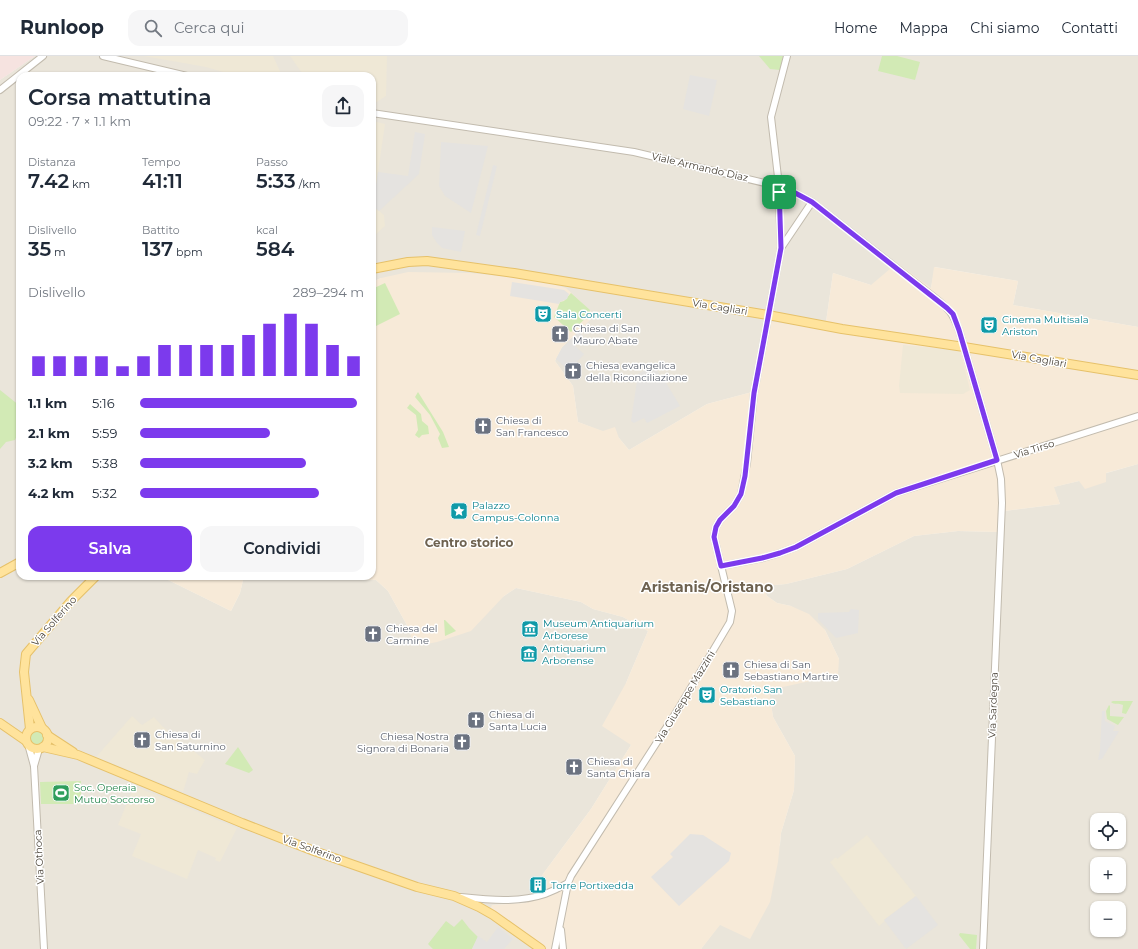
<!DOCTYPE html>
<html lang="it">
<head>
<meta charset="utf-8">
<style>
  body { margin:0; font-family:Montserrat,sans-serif; background:#f6f6f7; color:#1f2937; height:100vh; display:flex; flex-direction:column; font-size:15px; white-space:nowrap }
  * { box-sizing:border-box; margin:0 }
  p { font-size:13px; color:#747a83 }
  .icon { flex:none; width:22px; height:22px; fill:none; stroke:currentColor; stroke-width:2; stroke-linecap:round; stroke-linejoin:round }
  .map { position:relative; flex:1; overflow:hidden }
  .side { position:absolute; left:16px; top:16px; width:360px; height:508px; display:flex; flex-direction:column; background:#fff; border-radius:12px; box-shadow:0 1px 3px #0004 }
  .side>* { flex:none }
  .fabs { position:absolute; left:1090px; top:757px; display:grid; gap:8px }
  .fabs a { display:grid; place-items:center; width:36px; height:36px; border-radius:8px; background:#fff; box-shadow:0 1px 3px #0004; font-size:20px }
  .pin { position:absolute; display:grid; place-items:center; width:34px; height:34px; color:#fff; margin:-17px; border-radius:8px; box-shadow:0 2px 6px #0006 }
  .round { display:grid; place-items:center; flex:none; width:42px; height:42px; border-radius:12px; background:#f6f6f7 }
  .summary { display:flex; align-items:center; justify-content:space-between; height:68px; padding:0 12px }
  h1 { font-size:22px; font-weight:600; line-height:30px }
  .figures { display:grid; grid-template-columns:repeat(3,1fr); gap:6px; height:68px; padding:4px 12px }
  .figures div { display:grid; align-content:center }
  .figures b { font-size:20px; font-weight:600 }
  .figures small { font-size:11px; font-weight:400 }
  .figures p { font-size:11px }
  .chart { height:112px; padding:8px 12px }
  .chart p { display:flex; justify-content:space-between }
  .chart svg { width:100%; height:72px; margin-top:4px; stroke:#7c3aed; stroke-width:6 }
  .cta { display:flex; gap:8px; margin-top:auto; padding:8px 12px }
  .cta a { flex:1; height:46px; border-radius:12px; background:#7c3aed; color:#fff; font-size:16px; font-weight:600; line-height:46px; text-align:center }
  .cta a+a { background:#f6f6f7; color:#1f2937 }
  ul { padding:0 12px; list-style:none; font-size:13px }
  li { display:grid; grid-template-columns:64px 48px 1fr; align-items:center; height:30px }
  li i { height:10px; border-radius:5px; background:#7c3aed }
  header { display:flex; align-items:center; gap:24px; box-sizing:border-box; height:56px; padding:0 20px; background:#fff; border-bottom:1px solid #e0e1e3 }
  header strong { font-size:19px }
  nav { display:flex; gap:22px; margin-inline-start:auto; font-size:14px }
  .search { width:280px; height:36px; background:#f6f6f7; display:flex; align-items:center; gap:10px; box-sizing:border-box; padding:0 14px; border-radius:12px; color:#747a83; font-size:15px }
  .map>svg:first-child { display:block }
  .residential { fill:#eae5da; fill-rule:evenodd }
  .commercial { fill:#f7ead8 }
  .education { fill:#efe8d6 }
  .medical { fill:#f6e3e0 }
  .green { fill:#d2eab5 }
  .parking { fill:#e5e3e0 }
  .lines { fill:none; stroke-linecap:round; stroke-linejoin:round }
  .minor-casing { stroke:#c2bbae; stroke-width:8 }
  .major-casing { stroke:#e6c16a; stroke-width:10 }
  .minor { stroke:#fff; stroke-width:6 }
  .major { stroke:#ffe39c; stroke-width:8 }
  .route-casing { stroke:#fff; stroke-width:8 }
  .route { stroke:#7c3aed; stroke-width:5 }
  .labels { text-anchor:middle; dominant-baseline:central; stroke-width:3; stroke-linejoin:round; paint-order:stroke }
  .street-label { font-size:10px; fill:#4b4439; stroke:#fff }
  .culture-label { font-size:10px; fill:#0d838f; stroke:#fff; text-anchor:start }
  .worship-label { font-size:10px; fill:#5b616d; stroke:#fff; text-anchor:start }
  .leisure-label { font-size:10px; fill:#27864d; stroke:#fff; text-anchor:start }
  .quarter-label { font-size:12px; font-weight:bold; fill:#6e6250; stroke:#fff }
  .district-label { font-size:14px; font-weight:bold; fill:#6e6250; stroke:#fff }
</style>
</head>
<body>
<header>
<strong>Runloop</strong>
<div class="search"><svg class="icon" aria-label="search" viewBox="0 0 24 24"><circle cx="10" cy="10" r="6"/><path d="M15 15l6 6"/></svg>Cerca qui</div>
<nav><a>Home</a><a>Mappa</a><a>Chi siamo</a><a>Contatti</a></nav>
</header>
<div class="map">
<svg width="1138" height="893" viewBox="0 0 1138 893">
  <rect width="100%" height="100%" fill="#f6f3ec"/>
  <g class="residential">
    <path d="M35,0H1138V271L1013,249L1018,225L935,211L931,232L871,229L833,217L825,273L756,335L707,348L629,394L619,382L578,366L573,330L555,305L562,291L595,259L381,222L372,226V20H20V520H160L231,555L240,537L244,520H317L337,523L376,524L388,535L409,573L412,584L504,540L516,532L581,546L593,553L623,561L648,575L626,627L631,689L591,753L543,818L536,835L526,847L492,849L542,893H0V24Z"/>
    <path d="M1138,408V893H701L780,789L781,777L794,734L795,700L773,661L769,634L839,603L825,574L791,550L777,547L767,540L762,530L786,528L847,513L914,480L958,475L998,476L1004,455L1060,448L1053,431L1079,425ZM1097,764H1119V786H1097ZM1097,808H1119V830H1097ZM1097,852H1119V874H1097Z"/>
  </g>
  <g class="commercial">
    <path d="M897,207L931,232L934,211L1018,225L1013,249L1138,271V408L1106,417V426L1085,433L1079,425L1054,431L1060,448L1004,455L998,476L958,475L914,480L847,513L786,528L763,530L767,540L777,547L791,550L809,558L825,574L839,603L838,619L769,634L773,661L795,700L794,734L781,777L778,806L770,846L750,883L720,869L701,893H542L489,856L492,849L526,847L536,835L543,818L591,753L631,689L602,670L626,627L648,575L623,561L593,553L581,546L516,532L504,540L471,575L437,586L421,589L412,584L409,573L388,535L376,524L337,523L317,520H372V226L381,222L408,216L470,217L536,223L566,232L595,259L562,291L555,305L573,330L578,366L603,375L615,371L619,382L629,394L707,348L756,335L768,265L825,273L833,217L871,229Z"/>
    <path d="M160,520H244L240,537L231,555Z"/>
  </g>
  <g class="education">
    <path d="M144,0H273L282,20H237L206,11Z"/>
    <path d="M290,0H387L386,40L372,49V20H304Z"/>
    <path d="M372,65L385,68L373,150L384,159L385,170L372,182Z"/>
    <path d="M903,289L958,294L961,298L970,334L963,338L900,337L899,330Z"/>
    <path d="M132,660L142,669L154,661L162,670L205,704L197,718L189,716L183,736L96,701Z"/>
    <path d="M134,730L237,772L220,806L215,804L216,802L198,794L187,823L132,800L141,778L118,769Z"/>
    <path d="M867,779L916,840L884,864L885,865L879,870L830,806L836,801L837,803Z"/>
  </g>
  <path class="medical" d="M0,0H35L0,24Z"/>
  <g class="green">
    <path d="M759,0H783L780,14L770,13Z"/>
    <path d="M882,0H897L920,6L915,24L878,15Z"/>
    <path d="M385,227L400,258L372,272V233Z"/>
    <path d="M571,237L590,254V258L571,276L554,261L560,246L564,245Z"/>
    <path d="M0,334L20,350V372L15,384L6,386L0,393Z"/>
    <path d="M418,336L443,376L449,391L442,392L438,382L440,378L430,359L415,341Z"/>
    <path d="M410,348L421,358L422,365L428,370L429,378L422,379L419,382L415,379L418,374L416,359L407,352Z"/>
    <path d="M444,564H445L456,575L445,580Z"/>
    <path d="M1113,645H1133L1126,658L1122,657L1123,649C1119,647 1114,649 1111,646Z"/>
    <path d="M1109,649L1110,650V660L1124,661L1118,669L1107,663L1106,655Z"/>
    <circle cx="37" cy="682" r="9"/>
    <path d="M238,691L253,714L249,717L225,708Z"/>
    <path d="M81,725V748H41L40,726Z"/>
    <path d="M462,863L469,872L478,881L472,893H433L428,888L446,865L454,871Z"/>
    <path d="M960,877L977,879L976,893H970L959,879Z"/>
  </g>
  <g class="parking">
    <path d="M690,19L717,24L709,60L683,53Z"/>
    <path d="M415,76L425,78L419,118L379,155L373,150L378,116L408,120Z"/>
    <path d="M441,86L488,90L471,157L445,140L439,130Z"/>
    <path d="M493,109L497,110L480,180L476,179Z"/>
    <path d="M432,171L465,175L461,196L442,192L437,187L432,179Z"/>
    <path d="M512,226L564,234L569,238L567,243L560,246L559,248L510,240Z"/>
    <path d="M579,276L583,280L575,290L584,298L569,315L556,303L562,292Z"/>
    <path d="M654,309L661,321L662,320L680,350L647,367L644,362L634,367L631,365L638,318Z"/>
    <path d="M851,553L859,554L858,577L836,582L818,563V557L849,556Z"/>
    <path d="M1102,655H1105V665L1115,670L1113,675H1119L1102,703L1098,704L1100,694Z"/>
    <path d="M690,778L703,779L731,797L729,805L679,850L651,821L673,801L670,798Z"/>
    <path d="M916,840L938,869L906,893L884,864Z"/>
    <path d="M498,871L513,883L504,893H472L478,880L487,886Z"/>
  </g>
  <g class="lines">
    <defs>
      <g id="minor">
        <path d="M103,0L187,20"/>
        <path d="M0,34L43,0"/>
        <path d="M372,57L634,96L786,132L812,146L935,242C950,254 952,256 959,274L997,404L1001,423L1002,447L983,893"/>
        <path d="M781,192L812,146"/>
        <path d="M721,510L763,502L780,497L796,491L896,437L1138,360"/>
        <path d="M28,688L34,710L44,893"/>
        <path d="M34,710L39,693"/>
        <path d="M461,841C489,844 519,847 545,838C553,835 561,831 568,827"/>
        <path d="M561,874L563,893"/>
        <path d="M555,893L568,827L571,820L677,655L730,566L732,555L714,481L716,471L720,464L734,450L741,438L747,407L754,337L781,192L778,121L771,61L787,0"/>
      </g>
      <g id="major">
        <path d="M372,213L408,206L427,205L514,217L768,259L842,273L964,291L1138,319"/>
        <path d="M0,517L20,506"/>
        <path d="M29,644L42,672"/>
        <path d="M0,667L26,685"/>
        <circle cx="37" cy="682" r="11"/>
        <path d="M30,673L24,616L26,598L71,545L96,520"/>
        <path d="M47,679L73,696"/>
        <path d="M43,691L78,699L242,767L314,795L417,831L454,840L479,851L493,859L541,893"/>
      </g>
    </defs>
    <use href="#minor" class="minor-casing"/>
    <use href="#major" class="major-casing"/>
    <use href="#minor" class="minor"/>
    <use href="#major" class="major"/>
  </g>
  <g class="lines">
    <defs>
      <path id="route" d="M779,130L786,132L812,146L947,252L953,258L959,274L997,404L896,437L796,491L780,497L762,502L721,510L714,481L716,471L720,464L734,450L741,438L745,420L754,337L781,192Z"/>
    </defs>
    <use href="#route" class="route-casing"/>
    <use href="#route" class="route"/>
  </g>
  <defs>
    <symbol id="theatre-square" viewBox="-11 -11 22 22"><rect x="-9" y="-9" width="18" height="18" rx="4" fill="#0f9aa8" stroke="#fff"/><path d="M-5-5.5Q0-4 5-5.5V0Q5 5 0 6Q-5 5-5 0ZM-3.3-2.5H-1v1.5H-3.3ZM1-2.5H3.3v1.5H1ZM-2.8 1Q0 5.5 2.8 1Z" fill="#fff"/></symbol>
    <symbol id="church-square" viewBox="-11 -11 22 22"><rect x="-9" y="-9" width="18" height="18" rx="4" fill="#6b7280" stroke="#fff"/><path d="M-1.2-6h2.4v3.5h3.3v2.4h-3.3V6h-2.4V-.1h-3.3v-2.4h3.3Z" fill="#fff"/></symbol>
    <symbol id="sight-square" viewBox="-11 -11 22 22"><rect x="-9" y="-9" width="18" height="18" rx="4" fill="#0f9aa8" stroke="#fff"/><path d="M0-6L1.8-2.2L6-1.7L2.9 1.2L3.7 5.4L0 3.3L-3.7 5.4L-2.9 1.2L-6-1.7L-1.8-2.2Z" fill="#fff"/></symbol>
    <symbol id="museum-square" viewBox="-11 -11 22 22"><rect x="-9" y="-9" width="18" height="18" rx="4" fill="#0f9aa8" stroke="#fff"/><path d="M0-6L6-3V-2H-6V-3ZM-5-1h2V3h-2ZM-1-1h2V3h-2ZM3-1h2V3H3ZM-6 4H6V6H-6Z" fill="#fff"/></symbol>
    <symbol id="stadium-square" viewBox="-11 -11 22 22"><rect x="-9" y="-9" width="18" height="18" rx="4" fill="#2e9e5b" stroke="#fff"/><path d="M0-5a6.5 5 0 1 0 0 10a6.5 5 0 1 0 0-10ZM-3.5-1.8h7v3.6h-7Z" fill="#fff"/></symbol>
    <symbol id="building-square" viewBox="-11 -11 22 22"><rect x="-9" y="-9" width="18" height="18" rx="4" fill="#0f9aa8" stroke="#fff"/><path d="M-4-6H4V6H1V3H-1V6H-4ZM-2.5-4.3h1.7v1.8h-1.7ZM.8-4.3h1.7v1.8H.8ZM-2.5-1h1.7V.8h-1.7ZM.8-1h1.7V.8H.8Z" fill="#fff"/></symbol>
  </defs>
  <g fill-rule="evenodd">
    <use href="#theatre-square" x="533" y="248" width="20" height="20"/>
    <use href="#theatre-square" x="979" y="259" width="20" height="20"/>
    <use href="#church-square" x="550" y="268" width="20" height="20"/>
    <use href="#church-square" x="563" y="305" width="20" height="20"/>
    <use href="#church-square" x="473" y="360" width="20" height="20"/>
    <use href="#sight-square" x="449" y="445" width="20" height="20"/>
    <use href="#museum-square" x="520" y="563" width="20" height="20"/>
    <use href="#church-square" x="363" y="568" width="20" height="20"/>
    <use href="#museum-square" x="519" y="588" width="20" height="20"/>
    <use href="#church-square" x="721" y="604" width="20" height="20"/>
    <use href="#theatre-square" x="697" y="629" width="20" height="20"/>
    <use href="#church-square" x="466" y="654" width="20" height="20"/>
    <use href="#church-square" x="132" y="674" width="20" height="20"/>
    <use href="#church-square" x="452" y="676" width="20" height="20"/>
    <use href="#church-square" x="564" y="701" width="20" height="20"/>
    <use href="#stadium-square" x="51" y="727" width="20" height="20"/>
    <use href="#building-square" x="528" y="819" width="20" height="20"/>
  </g>
  <g class="labels">
    <g class="street-label">
      <text transform="translate(700 111) rotate(13)">Viale Armando Diaz</text>
      <text transform="translate(720 251) rotate(9)">Via Cagliari</text>
      <text transform="translate(1039 303) rotate(10)">Via Cagliari</text>
      <text transform="translate(1034 393) rotate(-17)">Via Tirso</text>
      <text transform="translate(54 565) rotate(-49)">Via Solferino</text>
      <text transform="translate(685 641) rotate(-59)">Via Giuseppe Mazzini</text>
      <text transform="translate(993 649) rotate(-88)">Via Sardegna</text>
      <text transform="translate(312 793) rotate(20)">Via Solferino</text>
      <text transform="translate(39 801) rotate(-93)">Via Othoca</text>
    </g>
    <g class="culture-label">
      <text x="556" y="258">Sala Concerti</text>
      <text x="1002" y="263">Cinema Multisala<tspan x="1002" dy="12">Ariston</tspan></text>
      <text x="472" y="449">Palazzo<tspan x="472" dy="12">Campus-Colonna</tspan></text>
      <text x="543" y="567">Museum Antiquarium<tspan x="543" dy="12">Arborese</tspan></text>
      <text x="542" y="592">Antiquarium<tspan x="542" dy="12">Arborense</tspan></text>
      <text x="720" y="633">Oratorio San<tspan x="720" dy="12">Sebastiano</tspan></text>
      <text x="551" y="829">Torre Portixedda</text>
    </g>
    <g class="worship-label">
      <text x="573" y="272">Chiesa di San<tspan x="573" dy="12">Mauro Abate</tspan></text>
      <text x="586" y="309">Chiesa evangelica<tspan x="586" dy="12">della Riconciliazione</tspan></text>
      <text x="496" y="364">Chiesa di<tspan x="496" dy="12">San Francesco</tspan></text>
      <text x="386" y="572">Chiesa del<tspan x="386" dy="12">Carmine</tspan></text>
      <text x="744" y="608">Chiesa di San<tspan x="744" dy="12">Sebastiano Martire</tspan></text>
      <text x="489" y="658">Chiesa di<tspan x="489" dy="12">Santa Lucia</tspan></text>
      <text x="155" y="678">Chiesa di<tspan x="155" dy="12">San Saturnino</tspan></text>
      <text x="449" y="680" text-anchor="end">Chiesa Nostra<tspan x="449" dy="12">Signora di Bonaria</tspan></text>
      <text x="587" y="705">Chiesa di<tspan x="587" dy="12">Santa Chiara</tspan></text>
    </g>
    <g class="leisure-label">
      <text x="74" y="731">Soc. Operaia<tspan x="74" dy="12">Mutuo Soccorso</tspan></text>
    </g>
    <g class="quarter-label">
      <text x="469" y="486">Centro storico</text>
    </g>
    <g class="district-label">
      <text x="707" y="531">Aristanis/Oristano</text>
    </g>
  </g>
</svg>
<div class="fabs">
<a><svg class="icon" aria-label="locate" viewBox="0 0 24 24"><circle cx="12" cy="12" r="6"/><path d="M12 2v4M12 18v4M2 12h4M18 12h4"/></svg></a>
<a>+</a>
<a>−</a>
</div>
<div class="pin" style="left:779px;top:136px;background:#1e9e55"><svg class="icon" aria-label="arrive" viewBox="0 0 24 24"><path d="M6 21V4h12l-3 4 3 4H6"/></svg></div>
<section class="side">
<div class="summary"><div><h1>Corsa mattutina</h1><p>09:22 · 7 × 1.1 km</p></div><a class="round"><svg class="icon" aria-label="share" viewBox="0 0 24 24"><path d="M12 15V3M7 8l5-5 5 5M5 13v7h14v-7"/></svg></a></div>
<div class="figures">
<div><p>Distanza</p><b>7.42<small> km</small></b></div>
<div><p>Tempo</p><b>41:11</b></div>
<div><p>Passo</p><b>5:33<small> /km</small></b></div>
</div>
<div class="figures">
<div><p>Dislivello</p><b>35<small> m</small></b></div>
<div><p>Battito</p><b>137<small> bpm</small></b></div>
<div><p>kcal</p><b>584</b></div>
</div>
<div class="chart"><p><span>Dislivello</span>289–294 m</p>
<svg viewBox="0 0 160 44" preserveAspectRatio="none"><path d="M5 44V32M15 44V32M25 44V32M35 44V32M45 44V38M55 44V32M65 44V25M75 44V25M85 44V25M95 44V25M105 44V19M115 44V12M125 44V6M135 44V12M145 44V25M155 44V32"/></svg>
</div>
<ul>
<li><b>1.1 km</b>5:16<i style="width:97%"></i></li>
<li><b>2.1 km</b>5:59<i style="width:58%"></i></li>
<li><b>3.2 km</b>5:38<i style="width:74%"></i></li>
<li><b>4.2 km</b>5:32<i style="width:80%"></i></li>
</ul>
<div class="cta"><a>Salva</a><a>Condividi</a></div>
</section>
</div>
</body>
</html>
